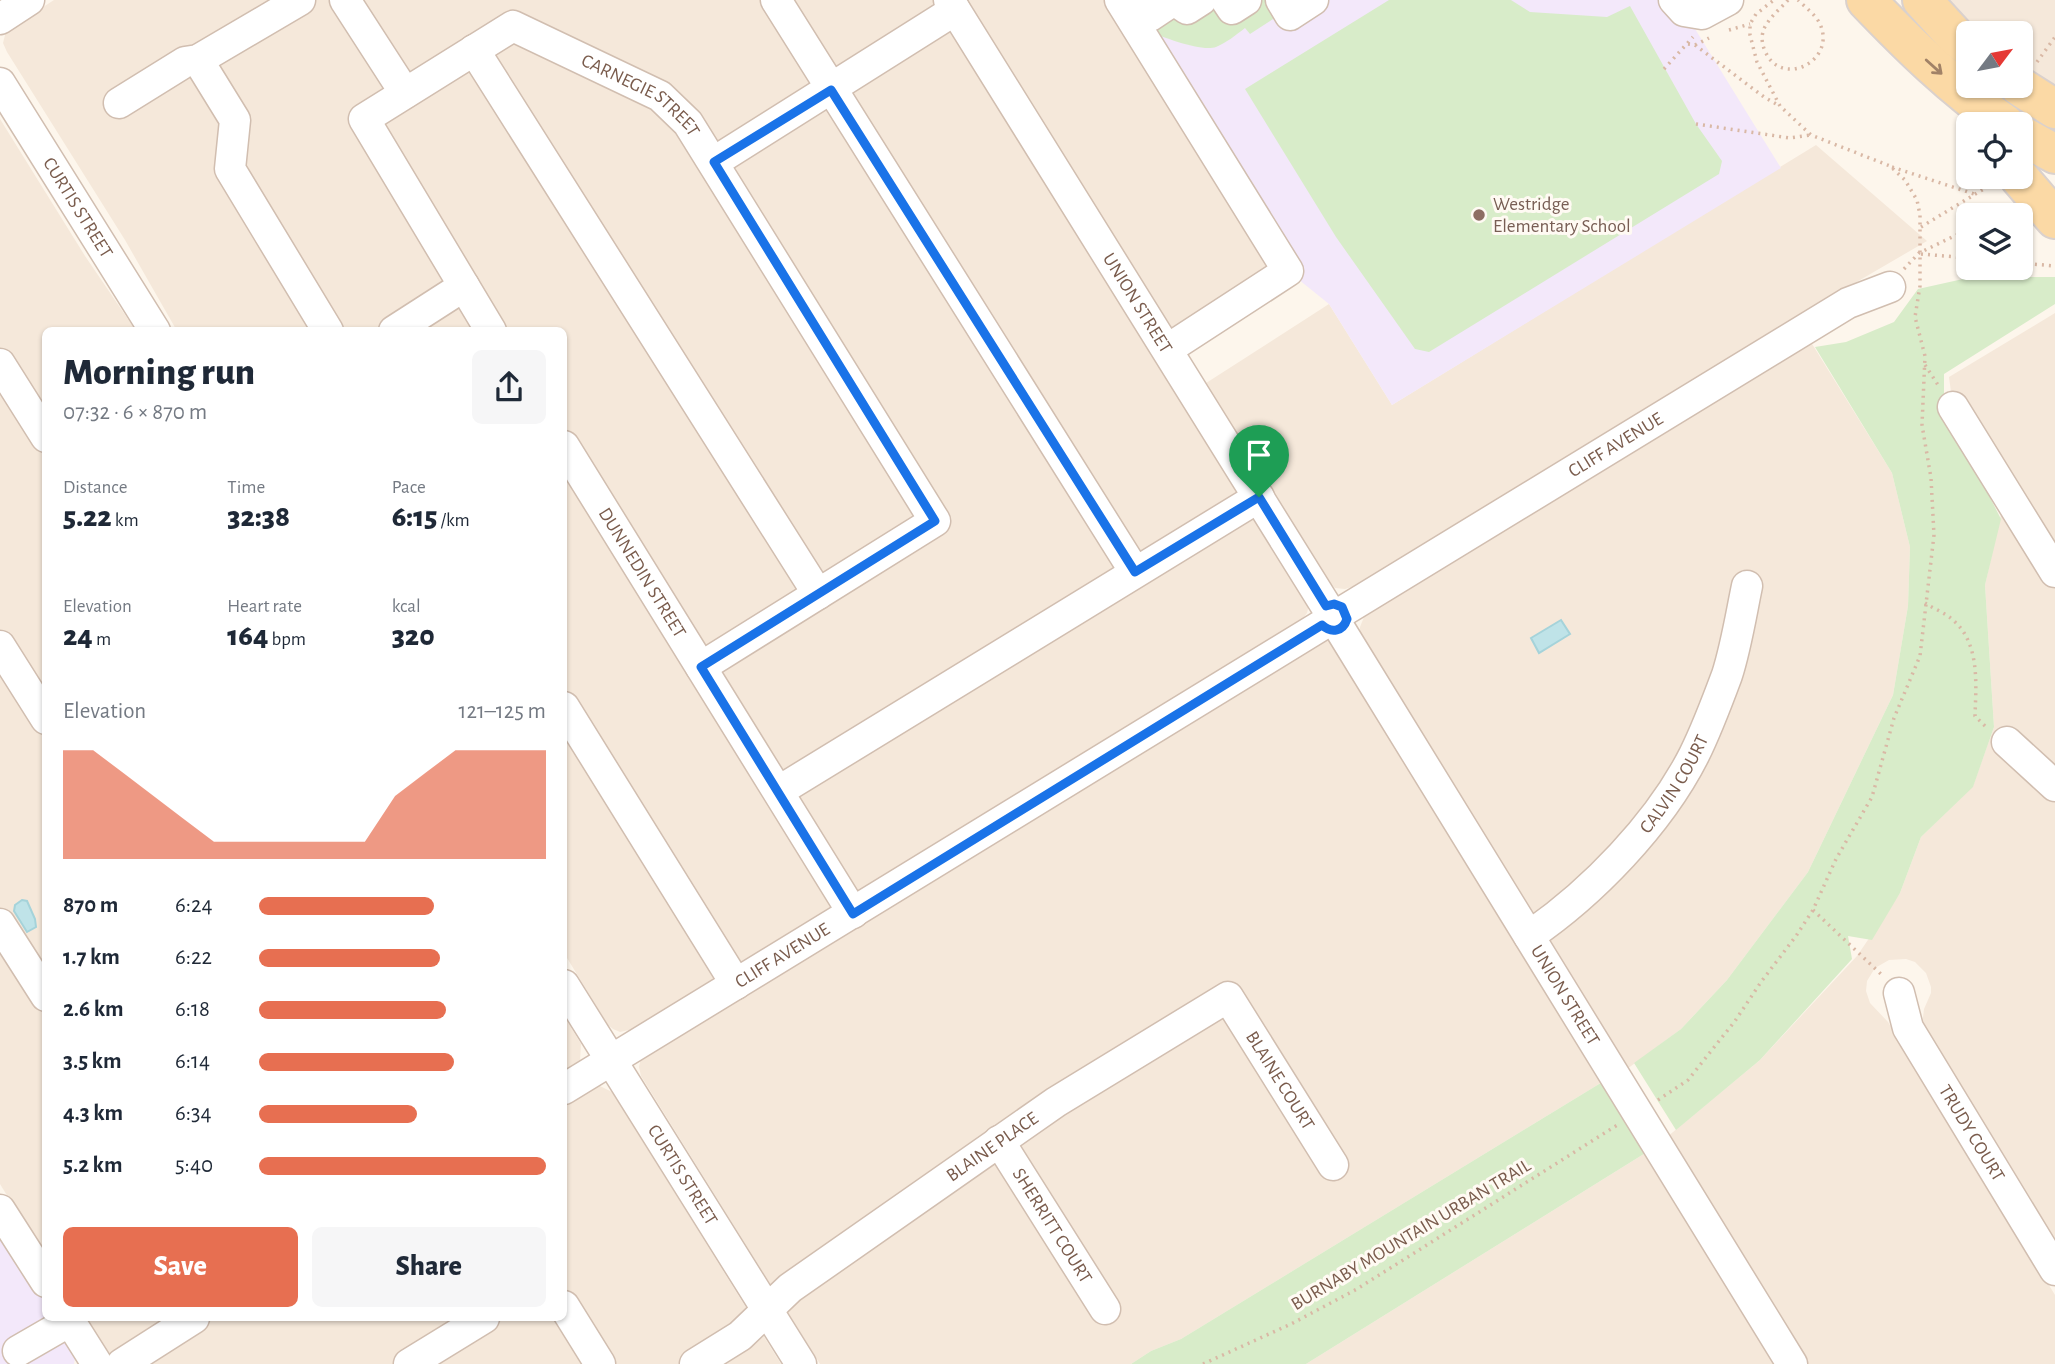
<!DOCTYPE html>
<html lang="en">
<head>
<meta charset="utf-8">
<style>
  body { margin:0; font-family:"Alegreya Sans",sans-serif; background:#f6f6f7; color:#1f2937; height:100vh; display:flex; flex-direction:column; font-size:26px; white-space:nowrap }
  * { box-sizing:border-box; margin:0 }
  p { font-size:23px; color:#747a83 }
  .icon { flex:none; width:38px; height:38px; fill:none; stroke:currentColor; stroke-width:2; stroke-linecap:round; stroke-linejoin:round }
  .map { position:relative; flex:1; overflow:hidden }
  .details { position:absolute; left:42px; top:327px; width:525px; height:994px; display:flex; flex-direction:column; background:#fff; border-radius:10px; box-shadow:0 2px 5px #0004 }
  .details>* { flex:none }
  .needle { width:46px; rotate:58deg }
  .fabs { position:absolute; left:1956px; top:21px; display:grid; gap:14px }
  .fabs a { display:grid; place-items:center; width:77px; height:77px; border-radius:10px; background:#fff; box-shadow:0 2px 5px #0004; font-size:35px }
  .pin { position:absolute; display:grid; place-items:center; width:60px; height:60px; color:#fff; margin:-72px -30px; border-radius:50% 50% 50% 0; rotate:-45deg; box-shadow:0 0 7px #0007 }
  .pin .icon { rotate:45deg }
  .round { display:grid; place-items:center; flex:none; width:74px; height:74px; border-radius:10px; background:#f6f6f7 }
  .headline { display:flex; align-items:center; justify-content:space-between; height:119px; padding:0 21px }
  h1 { font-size:38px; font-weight:800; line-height:52px }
  .metrics { display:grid; grid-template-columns:repeat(3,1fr); gap:10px; height:119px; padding:7px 21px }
  .metrics div { display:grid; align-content:center }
  .metrics b { font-size:30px; font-weight:800 }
  .metrics small { font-size:19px; font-weight:400 }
  .metrics p { font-size:19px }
  .chart { height:196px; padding:14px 21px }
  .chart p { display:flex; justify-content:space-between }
  .chart svg { width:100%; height:126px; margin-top:7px; fill:#e76f51; opacity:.7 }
  .button { display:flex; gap:14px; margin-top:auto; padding:14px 21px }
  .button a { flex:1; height:80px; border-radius:10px; background:#e76f51; color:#fff; font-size:28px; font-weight:800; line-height:80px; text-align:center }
  .button a+a { background:#f6f6f7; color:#1f2937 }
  ul { padding:0 21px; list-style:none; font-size:23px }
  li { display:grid; grid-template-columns:112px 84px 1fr; align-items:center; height:52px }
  li i { height:18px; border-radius:9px; background:#e76f51 }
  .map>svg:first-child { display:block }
  .residential { fill:#f5e8da }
  .education { fill:#f3e8fa }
  .green { fill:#d8ecc9 }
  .water { fill:#bfe3e8; stroke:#a5d3da; stroke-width:2 }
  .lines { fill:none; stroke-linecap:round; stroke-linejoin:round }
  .minor-casing { stroke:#d1beb0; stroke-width:33 }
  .major-casing { stroke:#dad1cd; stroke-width:42 }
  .path { stroke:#d9b8a5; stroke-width:3.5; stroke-dasharray:2 5; stroke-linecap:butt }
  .minor { stroke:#fff; stroke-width:30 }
  .major { stroke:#fbd9a5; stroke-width:38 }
  .oneway { stroke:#a18267 }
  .route-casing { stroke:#fff; stroke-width:14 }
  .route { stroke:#1a73e8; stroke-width:9 }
  .education-dot { fill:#8d6e63; stroke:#fffaf3; stroke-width:2.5 }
  .labels { text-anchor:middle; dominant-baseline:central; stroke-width:6; stroke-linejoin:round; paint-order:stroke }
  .street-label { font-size:19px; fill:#7a5c4d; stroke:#fffaf3 }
  .education-label { font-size:19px; fill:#785e54; stroke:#fffaf3; text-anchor:start }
</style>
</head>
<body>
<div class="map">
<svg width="2055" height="1364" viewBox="0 0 2055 1364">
  <rect width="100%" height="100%" fill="#fdf6ec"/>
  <g class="residential">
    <path d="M54,0H934L1309,605L1307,613L1300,622L633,1029L620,1032L613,1029L608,1025L564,953V331H177L125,240L7,52L3,43L6,31Z"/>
    <path d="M968,0H1120L1288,271L1178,343L969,6Z"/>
    <path d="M1946,0H2055V88L2021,64V33H1982Z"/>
    <path d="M0,119L85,256L136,331H46L45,1257L0,1184Z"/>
    <path d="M1816,145L1927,241L1848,287L1799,320L1374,580L1345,589L1335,588L1328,582L1203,385L1329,304L1392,405Z"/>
    <path d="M2055,313V1246L1922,1026L1924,1009L1931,993V987L1926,973L1915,962L1906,959L1889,960L1875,968L1867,981L1866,991L1870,1003L1888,1022L2055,1295V1364H1807L1667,1137L1760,1060L1857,956L1900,893L1921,837L1973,786L1994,727L1985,585L2006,492L1953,407L1949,377Z"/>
    <path d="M1809,339L1892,473L1910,547L1908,606L1893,695L1808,872L1727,980L1681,1029L1627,1069L1360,633V627L1364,617L1375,604Z"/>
    <path d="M1325,640L1331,642L1604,1081L1181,1339L1151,1351L1131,1364H820L641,1076L639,1067L641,1058Z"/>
    <path d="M564,1016L581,1044L580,1061L600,1086L612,1092L781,1364H96L84,1318H564Z"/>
    <path d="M1647,1152L1777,1364H1306Z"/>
  </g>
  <g class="education">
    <path d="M1120,0H1674L1684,11L1781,168L1392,405L1329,304L1288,271Z"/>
    <path d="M0,1229L45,1302L46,1318H55L76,1352L74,1364H0Z"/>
  </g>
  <g class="green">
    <path d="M1174,0H1281L1287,10L1250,34L1245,28C1236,35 1226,43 1216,47C1202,52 1165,38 1151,32Z"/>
    <path d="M1389,0H1511L1530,12L1607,17L1630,6L1696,124L1722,161L1719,174L1429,352L1415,349L1336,237L1245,89Z"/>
    <path d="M1972,277H2055V304L1944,374V403L1963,445L2001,519L1985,585L1994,727L1973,787L1921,837L1900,893L1872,940L1848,936L1852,959L1760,1060L1676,1130L1634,1063L1681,1029L1727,980L1808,872L1893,695L1908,606L1910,547L1892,473L1815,347L1846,342L1894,322L1918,289Z"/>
    <path d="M1604,1081L1647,1152L1306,1364H1131L1151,1351L1181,1339Z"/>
  </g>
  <g class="water">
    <path d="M1561,620L1570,634L1539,653L1531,638Z"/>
    <path d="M22,900L27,901L35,919L36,927L27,932L14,911L15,905Z"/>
  </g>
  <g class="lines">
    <defs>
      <g id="minor">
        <path d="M345,0L405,93"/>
        <path d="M776,0L1135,572"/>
        <path id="s1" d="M949,0L1326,606"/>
        <path d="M1120,0L1288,271L1168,349"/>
        <path d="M1161,0L1146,9L1150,16L1174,0L1187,9L1201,0"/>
        <path d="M1226,0L1232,9L1246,0"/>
        <path d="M1281,0L1290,15L1313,0"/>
        <path d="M1674,0L1684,11L1702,14L1728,0"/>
        <path d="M0,19L29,0"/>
        <path d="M474,50L818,594"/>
        <path d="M198,60L235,120L230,169L328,331"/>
        <path id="s2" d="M0,83L155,331"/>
        <path d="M119,103L185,62L198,60L300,0"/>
        <path d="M714,162L955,10"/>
        <path d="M394,331L464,286"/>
        <path id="s3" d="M491,331L364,119L513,26L660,96L688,123L935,521L701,667"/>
        <path d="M0,364L46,437"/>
        <path d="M1953,407L2055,572"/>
        <path id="s4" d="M564,446L853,913"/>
        <path id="s5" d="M1345,610L1848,303L1890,287"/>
        <path id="s6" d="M1340,629L1792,1364"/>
        <path d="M0,646L46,719"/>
        <path d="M564,707L736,984"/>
        <path d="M2007,742L2055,786"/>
        <path d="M779,791L1259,497"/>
        <path d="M0,924L46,996"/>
        <path id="s7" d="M1529,936C1592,893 1659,824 1694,755C1707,729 1717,702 1727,675C1736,647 1741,615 1747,586"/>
        <path id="s8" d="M564,985L801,1364"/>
        <path id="s9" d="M1899,993L1908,1028L2055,1270"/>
        <path id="s10" d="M564,1089L1322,625"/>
        <path id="s11" d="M999,1141L1105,1309"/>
        <path d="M0,1210L46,1282"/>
        <path d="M564,1306L600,1364"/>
        <path d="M68,1318L97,1364"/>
        <path d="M18,1351L70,1321"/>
        <path d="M122,1364L194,1318"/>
        <path d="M409,1364L484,1318"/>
        <path id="s12" d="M695,1364L740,1336L790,1288L1056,1102L1228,997L1333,1165"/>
      </g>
      <g id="major">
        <path d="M1866,0C1909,45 1954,89 2005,124"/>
        <path d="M1922,0L1955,36L1969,47"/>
        <path d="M2019,86L2055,109"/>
        <path d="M2021,135L2055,154"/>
        <path d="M2019,177L2055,219"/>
      </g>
    </defs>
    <use href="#minor" class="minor-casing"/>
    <use href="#major" class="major-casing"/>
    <g class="path">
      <path d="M1788,0C1781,8 1772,15 1766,25C1761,33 1761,42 1765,51C1781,89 1837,61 1820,24C1816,15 1805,7 1798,0"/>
      <path d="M1729,30L1750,24"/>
      <path d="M1688,44L1695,45L1764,97L1778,105"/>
      <path d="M1695,45L1709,38"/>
      <path d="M2037,62L2055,37"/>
      <path d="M1664,69L1693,37"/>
      <path d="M1696,124L1790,138L1811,135"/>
      <path d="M1892,167L1974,194"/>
      <path d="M2000,215L2013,211"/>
      <path d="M1921,227L1992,184"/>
      <path d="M1921,254L1969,258"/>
      <path d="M2021,263L2055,266"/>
      <path d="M1904,269L1919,253L1969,229"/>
      <path d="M1925,365L1940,388"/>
      <path d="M1925,603C1934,609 1946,613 1954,621C1980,644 1976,685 1975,716L1987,728"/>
      <path d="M1813,910L1883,976"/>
      <path d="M1658,1100L1688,1080L1735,1021L1761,982L1796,936L1813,910L1836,859L1872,797L1894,718L1920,656L1934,535L1931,478L1922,425L1925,356L1915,317L1920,286V215L1917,200L1905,180L1890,166L1811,135L1780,106L1757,62L1750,35V24L1756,14L1774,0"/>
      <path d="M1203,1364L1291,1324L1357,1289L1619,1124"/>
    </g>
    <use href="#minor" class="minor"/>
    <use href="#major" class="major"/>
  </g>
  <defs><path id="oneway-shaft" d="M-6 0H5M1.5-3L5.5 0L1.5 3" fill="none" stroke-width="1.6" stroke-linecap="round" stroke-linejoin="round" transform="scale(1.75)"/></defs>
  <use class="oneway" href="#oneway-shaft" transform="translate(1934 67) rotate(42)"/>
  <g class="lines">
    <defs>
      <path id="route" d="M831,90L1135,572L1259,497L1326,606L1334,604L1342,607L1347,619C1343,631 1332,634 1322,625L853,914L701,667L935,521L714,162Z"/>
    </defs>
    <use href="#route" class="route-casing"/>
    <use href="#route" class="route"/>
  </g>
  <circle class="education-dot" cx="1479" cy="215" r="7"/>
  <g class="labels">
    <g class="street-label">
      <text stroke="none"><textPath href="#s3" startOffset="569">CARNEGIE STREET</textPath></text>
      <text stroke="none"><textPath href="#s2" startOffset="147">CURTIS STREET</textPath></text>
      <text stroke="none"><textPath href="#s1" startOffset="357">UNION STREET</textPath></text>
      <text stroke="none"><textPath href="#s5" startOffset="317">CLIFF AVENUE</textPath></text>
      <text stroke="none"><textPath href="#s4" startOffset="149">DUNNEDIN STREET</textPath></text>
      <text stroke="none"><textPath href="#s7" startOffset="212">CALVIN COURT</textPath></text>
      <text stroke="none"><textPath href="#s10" startOffset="256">CLIFF AVENUE</textPath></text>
      <text stroke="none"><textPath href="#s6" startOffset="430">UNION STREET</textPath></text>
      <text stroke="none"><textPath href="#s12" startOffset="747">BLAINE COURT</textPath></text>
      <text stroke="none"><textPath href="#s9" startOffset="159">TRUDY COURT</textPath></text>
      <text stroke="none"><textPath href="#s12" startOffset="369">BLAINE PLACE</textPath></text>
      <text stroke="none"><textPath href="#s8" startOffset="224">CURTIS STREET</textPath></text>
      <text stroke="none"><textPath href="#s11" startOffset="100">SHERRITT COURT</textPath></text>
      <text transform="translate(1411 1235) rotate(-31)">BURNABY MOUNTAIN URBAN TRAIL</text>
    </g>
    <g class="education-label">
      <text x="1493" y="204">Westridge<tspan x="1493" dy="22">Elementary School</tspan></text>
    </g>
  </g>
</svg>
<div class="fabs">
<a><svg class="needle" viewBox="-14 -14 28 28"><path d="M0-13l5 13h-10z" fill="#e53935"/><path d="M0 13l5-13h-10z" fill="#747a83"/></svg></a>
<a><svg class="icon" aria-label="locate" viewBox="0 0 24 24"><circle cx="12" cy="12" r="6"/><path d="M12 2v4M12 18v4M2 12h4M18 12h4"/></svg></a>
<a><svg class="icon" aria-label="layers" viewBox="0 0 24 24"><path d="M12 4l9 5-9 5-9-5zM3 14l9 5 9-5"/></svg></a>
</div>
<div class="pin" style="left:1259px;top:497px;background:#1e9e55"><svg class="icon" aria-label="arrive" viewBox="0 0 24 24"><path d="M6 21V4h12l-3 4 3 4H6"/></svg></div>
<section class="details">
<div class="headline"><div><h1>Morning run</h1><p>07:32 · 6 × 870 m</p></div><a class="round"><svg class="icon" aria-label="share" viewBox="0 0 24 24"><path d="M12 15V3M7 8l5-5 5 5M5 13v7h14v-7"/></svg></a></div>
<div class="metrics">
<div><p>Distance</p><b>5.22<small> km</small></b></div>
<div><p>Time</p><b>32:38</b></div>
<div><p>Pace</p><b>6:15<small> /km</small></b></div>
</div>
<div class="metrics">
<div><p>Elevation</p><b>24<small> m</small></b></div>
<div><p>Heart rate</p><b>164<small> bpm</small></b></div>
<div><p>kcal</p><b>320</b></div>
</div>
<div class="chart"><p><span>Elevation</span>121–125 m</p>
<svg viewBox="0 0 160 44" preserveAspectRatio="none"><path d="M0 44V6L10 6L20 14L30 22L40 30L50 38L60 38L70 38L80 38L90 38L100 38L110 22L120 14L130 6L140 6L150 6L160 6V44z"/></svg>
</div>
<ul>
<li><b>870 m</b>6:24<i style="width:61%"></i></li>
<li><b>1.7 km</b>6:22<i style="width:63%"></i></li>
<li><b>2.6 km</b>6:18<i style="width:65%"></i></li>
<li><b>3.5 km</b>6:14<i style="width:68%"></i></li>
<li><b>4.3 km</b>6:34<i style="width:55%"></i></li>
<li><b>5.2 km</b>5:40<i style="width:100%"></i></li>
</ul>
<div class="button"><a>Save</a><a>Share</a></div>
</section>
</div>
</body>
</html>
